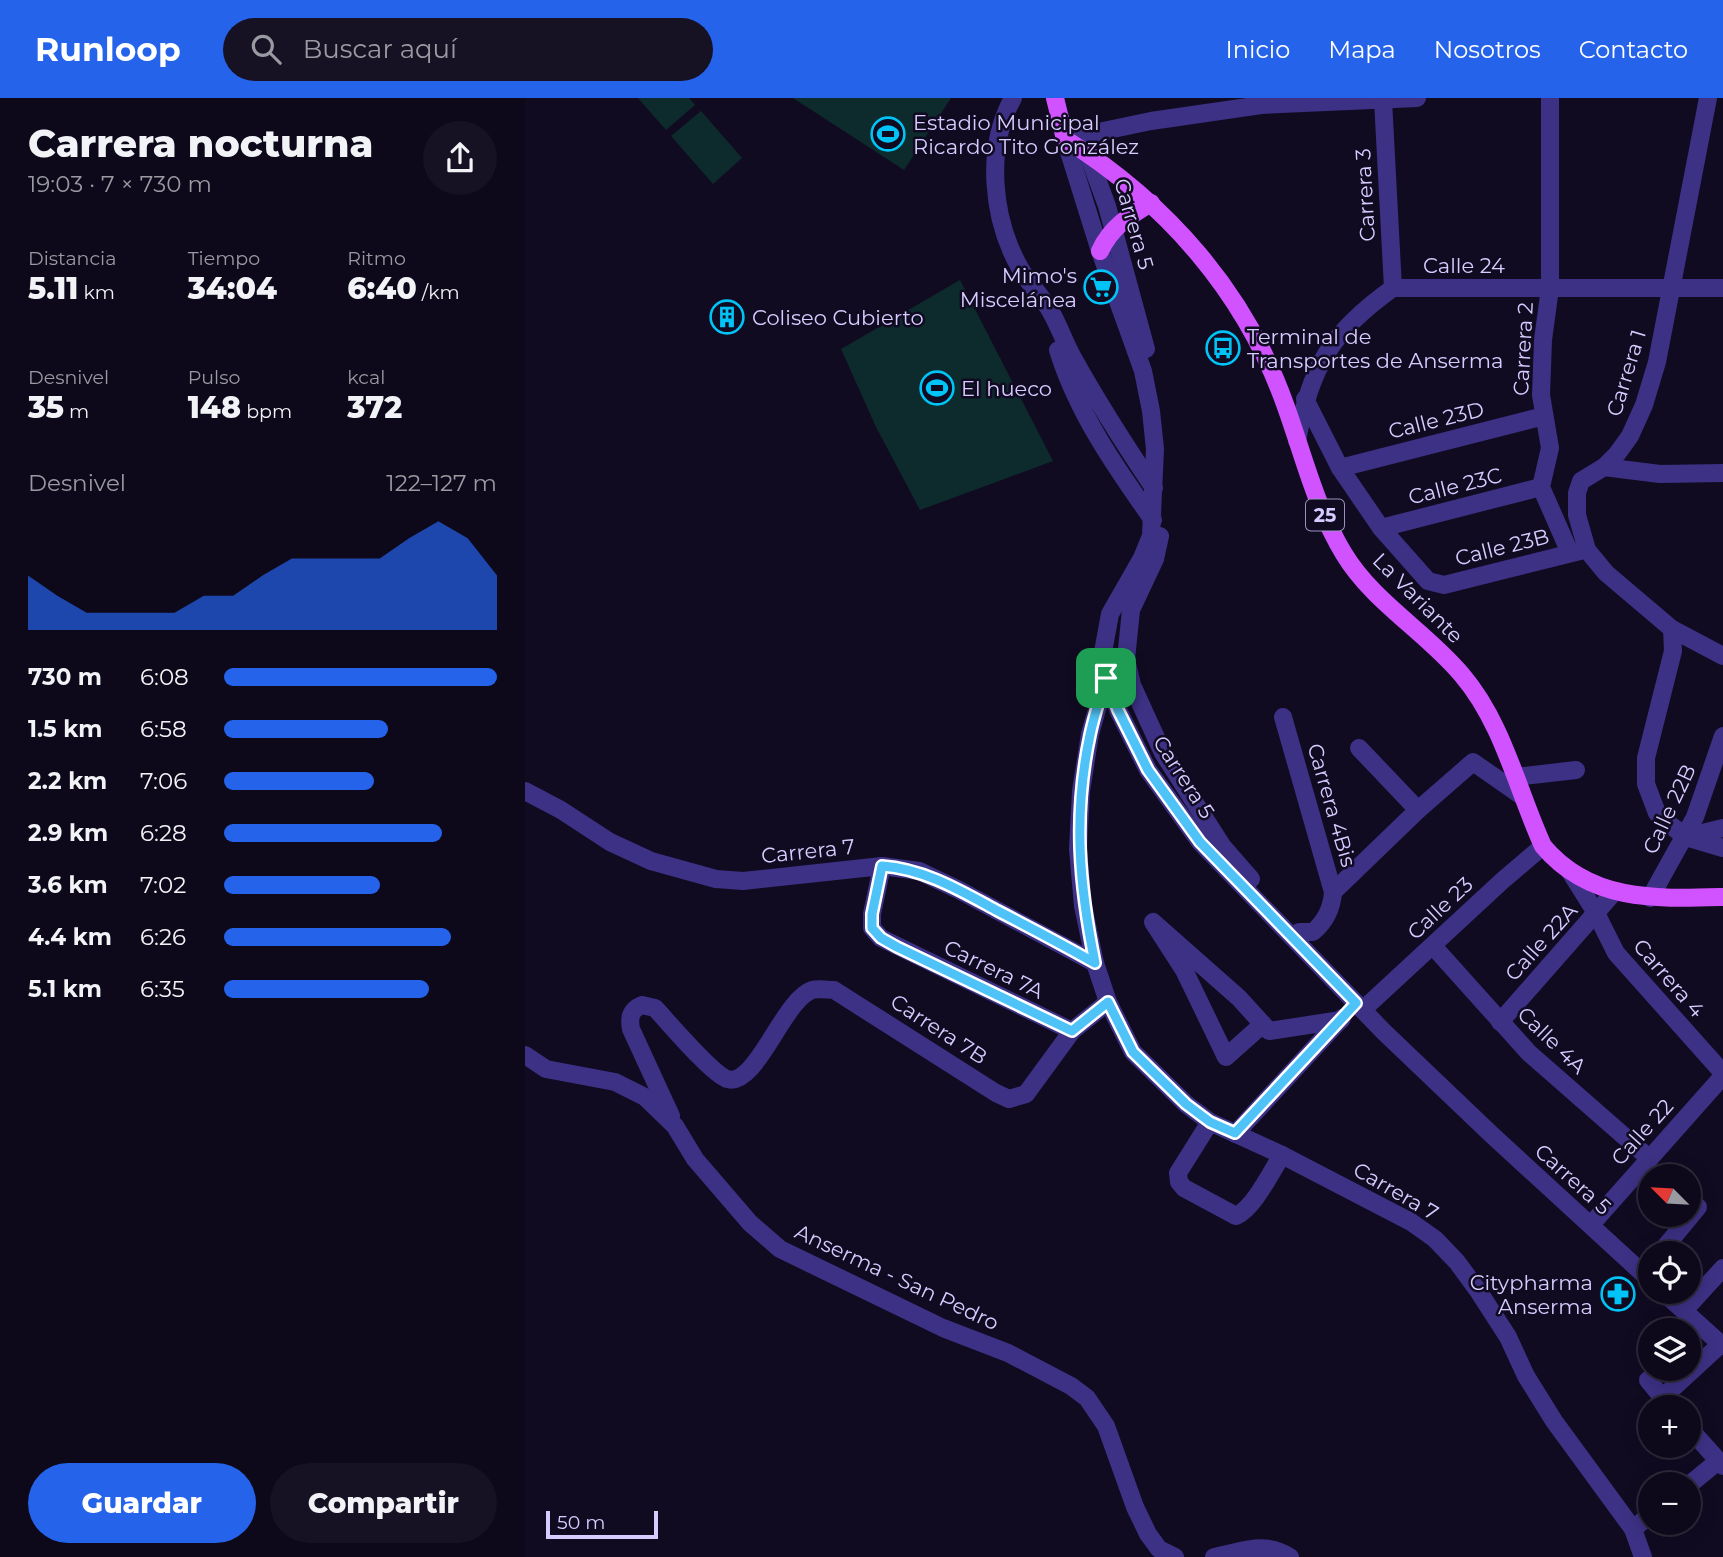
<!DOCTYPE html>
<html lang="es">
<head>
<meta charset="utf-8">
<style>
  body { margin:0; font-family:Montserrat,sans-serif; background:#161123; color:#f1f3f6; height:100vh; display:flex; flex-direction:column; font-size:26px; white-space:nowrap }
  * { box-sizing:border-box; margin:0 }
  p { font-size:23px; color:#9a9aa2 }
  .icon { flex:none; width:38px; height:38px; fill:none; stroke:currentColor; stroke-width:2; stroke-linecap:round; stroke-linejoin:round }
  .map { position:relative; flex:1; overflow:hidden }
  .panel { display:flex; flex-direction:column; background:#0d081a; width:525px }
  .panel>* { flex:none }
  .needle { width:46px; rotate:294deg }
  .fabs { position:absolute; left:1113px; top:1066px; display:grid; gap:14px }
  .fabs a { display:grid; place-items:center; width:63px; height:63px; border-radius:50%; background:#0d081a; box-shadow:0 4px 18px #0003,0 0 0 2px #2d2939; font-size:35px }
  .scale { position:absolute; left:21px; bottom:18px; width:112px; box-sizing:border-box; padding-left:7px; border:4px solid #d7ccff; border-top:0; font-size:19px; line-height:24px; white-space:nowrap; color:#d7ccff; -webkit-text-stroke:5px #110b22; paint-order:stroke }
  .pin { position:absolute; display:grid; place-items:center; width:60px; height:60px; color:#fff; margin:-30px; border-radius:14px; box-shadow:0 4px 10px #0006 }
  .round { display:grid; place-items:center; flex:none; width:74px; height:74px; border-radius:37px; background:#161123 }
  .head { display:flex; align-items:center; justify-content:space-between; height:119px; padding:0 28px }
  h1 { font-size:38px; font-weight:800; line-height:52px }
  .figures { display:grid; grid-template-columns:repeat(3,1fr); gap:10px; height:119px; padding:7px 28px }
  .figures div { display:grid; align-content:center }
  .figures b { font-size:30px; font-weight:800 }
  .figures small { font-size:19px; font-weight:400 }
  .figures p { font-size:19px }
  .chart { height:196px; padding:14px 28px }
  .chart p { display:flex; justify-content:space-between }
  .chart svg { width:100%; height:126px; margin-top:7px; fill:#2563eb; opacity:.7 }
  .cta { display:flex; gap:14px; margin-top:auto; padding:14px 28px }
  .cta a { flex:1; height:80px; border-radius:42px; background:#2563eb; color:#fff; font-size:28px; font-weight:800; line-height:80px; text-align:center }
  .cta a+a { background:#161123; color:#f1f3f6 }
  ul { padding:0 28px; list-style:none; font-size:23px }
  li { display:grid; grid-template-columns:112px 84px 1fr; align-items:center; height:52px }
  li i { height:18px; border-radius:9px; background:#2563eb }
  header { display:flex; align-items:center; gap:42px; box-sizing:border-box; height:98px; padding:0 35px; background:#2563eb; color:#fff }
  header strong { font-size:33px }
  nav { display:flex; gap:38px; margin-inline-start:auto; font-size:24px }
  .search { width:490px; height:63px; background:#161123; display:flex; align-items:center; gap:18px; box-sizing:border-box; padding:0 24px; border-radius:38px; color:#9a9aa2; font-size:26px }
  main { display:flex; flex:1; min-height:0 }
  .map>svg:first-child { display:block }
  .green { fill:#0d2a2c }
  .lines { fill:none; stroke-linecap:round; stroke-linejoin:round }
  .minor { stroke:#3d3185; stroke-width:18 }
  .major { stroke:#d053ff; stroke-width:18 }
  .route-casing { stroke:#fff; stroke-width:14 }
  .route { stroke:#4fc3f7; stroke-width:9 }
  .labels { text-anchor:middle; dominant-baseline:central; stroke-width:5; stroke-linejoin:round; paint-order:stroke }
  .shield { fill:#110b22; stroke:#9c92bd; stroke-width:2 }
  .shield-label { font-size:19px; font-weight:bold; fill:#d7ccff }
  .poi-label { font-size:21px; fill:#d7ccff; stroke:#110b22; text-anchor:start }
  .street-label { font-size:21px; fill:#d7ccff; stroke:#110b22 }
</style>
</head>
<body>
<header>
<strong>Runloop</strong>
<div class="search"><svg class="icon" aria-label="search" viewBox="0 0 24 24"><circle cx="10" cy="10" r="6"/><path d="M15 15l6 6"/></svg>Buscar aquí</div>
<nav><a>Inicio</a><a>Mapa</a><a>Nosotros</a><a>Contacto</a></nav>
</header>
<main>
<section class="panel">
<div class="head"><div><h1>Carrera nocturna</h1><p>19:03 · 7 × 730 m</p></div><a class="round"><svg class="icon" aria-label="share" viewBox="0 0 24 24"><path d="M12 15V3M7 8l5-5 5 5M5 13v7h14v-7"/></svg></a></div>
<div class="figures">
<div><p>Distancia</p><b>5.11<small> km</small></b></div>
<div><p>Tiempo</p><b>34:04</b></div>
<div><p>Ritmo</p><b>6:40<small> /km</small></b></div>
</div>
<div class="figures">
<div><p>Desnivel</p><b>35<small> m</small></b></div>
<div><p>Pulso</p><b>148<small> bpm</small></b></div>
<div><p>kcal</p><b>372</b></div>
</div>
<div class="chart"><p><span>Desnivel</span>122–127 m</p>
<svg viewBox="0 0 160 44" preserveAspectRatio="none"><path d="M0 44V25L10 32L20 38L30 38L40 38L50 38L60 32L70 32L80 25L90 19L100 19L110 19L120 19L130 12L140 6L150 12L160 25V44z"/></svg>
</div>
<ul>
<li><b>730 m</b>6:08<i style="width:100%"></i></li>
<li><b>1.5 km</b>6:58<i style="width:60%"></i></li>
<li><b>2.2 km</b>7:06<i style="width:55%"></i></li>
<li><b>2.9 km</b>6:28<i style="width:80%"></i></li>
<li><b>3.6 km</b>7:02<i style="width:57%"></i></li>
<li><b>4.4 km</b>6:26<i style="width:83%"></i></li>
<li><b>5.1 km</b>6:35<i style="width:75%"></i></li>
</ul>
<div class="cta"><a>Guardar</a><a>Compartir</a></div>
</section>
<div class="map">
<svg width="1198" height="1459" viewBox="0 0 1198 1459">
  <rect width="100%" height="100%" fill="#110b22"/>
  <g class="green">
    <path d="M113,0H164L170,7L141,32Z"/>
    <path d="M268,0H426L379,72Z"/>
    <path d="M176,13L217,60L188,86L146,38Z"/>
    <path d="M435,182L528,363L395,412L351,329L316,251Z"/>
  </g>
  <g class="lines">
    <g class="minor">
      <path d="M488,0C460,50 467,121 495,170C504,186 517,198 526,214C534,228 539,243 547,258C572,303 600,347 629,390"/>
      <path d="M892,0L736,7L626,23L540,41L575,153L618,273L626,313L630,351L626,438L617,460L585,516L576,565L593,612L623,672L675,744L859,934L967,1037L1125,1182"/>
      <path d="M1025,0V190L1018,242L1016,297L1025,350L1016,389L1045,455"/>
      <path d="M1183,0L1132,264L1119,307L1105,338L1092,356L1079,369L1056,383L1052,395V417L1062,452L1081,475L1147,531L1148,553L1121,660V686L1132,715L1144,726L1161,739L1198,750"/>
      <path d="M858,2L868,190"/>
      <path d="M563,56L582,108L621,251"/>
      <path d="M533,252C552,314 591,370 628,422"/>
      <path d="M780,301L815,370L856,430L903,483L919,487L1055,453"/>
      <path d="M772,343C786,268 805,235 868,190H1198"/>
      <path d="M1079,369L1135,376L1198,375"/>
      <path d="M815,370L1019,318"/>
      <path d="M856,430L1016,389"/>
      <path d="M635,438L630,461L606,512L601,561L607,587L638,655L698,749L726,781"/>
      <path d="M1147,531L1198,558"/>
      <path d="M581,580L565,636L556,693L553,751L558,808L570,865L583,904L608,954L661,1006L685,1024L757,1057L886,1124L910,1141L932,1164L954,1194L983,1239L1001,1278L1029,1323L1108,1431L1118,1459"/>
      <path d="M758,619L808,794C807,810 801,823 788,834H774"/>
      <path d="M834,650L893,712"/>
      <path d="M990,679L1051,672"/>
      <path d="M0,693L36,712L85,744L126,763L191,781L218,783L357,768L394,773L434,792L570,865"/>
      <path d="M1161,739L1198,730"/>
      <path d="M357,768L347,816V830L356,840L547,933"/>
      <path d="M1044,772L1071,815L1091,855L1198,975"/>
      <path d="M808,794L893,712L948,664L998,699"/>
      <path d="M1125,800L1170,719L1198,638"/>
      <path d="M908,848L1004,955L1124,1060"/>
      <path d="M844,906L977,783L1018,748"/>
      <path d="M975,924L1090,793"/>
      <path d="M738,926L701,959L659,872L628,824L714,900L744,933L816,922"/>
      <path d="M0,957L21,971L90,984L120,999L150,1028L170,1061L225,1125L255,1151L418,1230L483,1255L546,1288L562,1300L581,1328L610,1409L623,1436L634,1451L650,1459"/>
      <path d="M146,1018L106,931C104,920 105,912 117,907L130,910C144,925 186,975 202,981C231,990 258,902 287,892C293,890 303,892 309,892L471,995L484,1001L501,996L547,933L583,904"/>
      <path d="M685,1024L653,1075L654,1084L659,1090L711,1118C729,1110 746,1074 757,1057"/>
      <path d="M710,1036L817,920"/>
      <path d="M1071,1121L1198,978"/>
      <path d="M1135,1155L1173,1109"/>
      <path d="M1138,1194L1198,1248"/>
      <path d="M1166,1205L1198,1170"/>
      <path d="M1123,1282L1145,1309"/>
      <path d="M1137,1300L1196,1246"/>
      <path d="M1164,1330L1198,1368"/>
      <path d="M1164,1387L1192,1364"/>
      <path d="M1108,1431L1125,1417"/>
      <path d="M689,1459C717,1454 738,1442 765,1459"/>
    </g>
    <g class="major">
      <path d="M530,0L540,41C642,105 721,195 761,309C779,359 791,410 819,456C848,504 901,534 937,577C978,625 992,691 1018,748C1065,804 1131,801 1198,799"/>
      <path d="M575,153C586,129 604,118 626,105"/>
    </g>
  </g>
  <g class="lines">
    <defs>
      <path id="route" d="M581,580L593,612L623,672L675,744L831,905L710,1035L685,1024L661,1006L608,954L583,904L547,933L372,849L356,840L347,830V816L357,768C400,771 436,793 473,813C506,830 538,847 570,865C554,786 548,717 565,637C569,618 575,599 581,580Z"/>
    </defs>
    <use href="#route" class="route-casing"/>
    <use href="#route" class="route"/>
  </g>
  <defs>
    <symbol id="stadium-ring" viewBox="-11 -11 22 22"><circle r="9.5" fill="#110b22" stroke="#00c4f7" stroke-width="1.5"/><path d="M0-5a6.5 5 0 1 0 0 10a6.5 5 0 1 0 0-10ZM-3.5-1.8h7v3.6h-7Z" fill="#00c4f7"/></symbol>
    <symbol id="supermarket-ring" viewBox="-11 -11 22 22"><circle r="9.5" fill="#110b22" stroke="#00c4f7" stroke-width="1.5"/><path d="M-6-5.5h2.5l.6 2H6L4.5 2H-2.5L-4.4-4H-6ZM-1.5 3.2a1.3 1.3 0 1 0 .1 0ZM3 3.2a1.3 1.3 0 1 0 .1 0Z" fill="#00c4f7"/></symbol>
    <symbol id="building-ring" viewBox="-11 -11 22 22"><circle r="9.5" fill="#110b22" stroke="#00c4f7" stroke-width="1.5"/><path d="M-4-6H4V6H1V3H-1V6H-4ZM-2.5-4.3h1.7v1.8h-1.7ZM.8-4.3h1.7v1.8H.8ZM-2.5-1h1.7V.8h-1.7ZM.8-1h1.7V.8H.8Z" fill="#00c4f7"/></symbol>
    <symbol id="bus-ring" viewBox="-11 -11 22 22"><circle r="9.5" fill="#110b22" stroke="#00c4f7" stroke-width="1.5"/><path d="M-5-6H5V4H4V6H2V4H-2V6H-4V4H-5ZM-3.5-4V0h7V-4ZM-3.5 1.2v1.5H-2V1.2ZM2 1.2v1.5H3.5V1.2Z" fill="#00c4f7"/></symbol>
    <symbol id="pharmacy-ring" viewBox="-11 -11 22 22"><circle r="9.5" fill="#110b22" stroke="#00c4f7" stroke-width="1.5"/><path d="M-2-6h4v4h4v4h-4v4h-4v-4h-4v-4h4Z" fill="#00c4f7"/></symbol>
  </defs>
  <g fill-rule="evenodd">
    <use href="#stadium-ring" x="344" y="17" width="38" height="38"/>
    <use href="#supermarket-ring" x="557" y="170" width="38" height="38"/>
    <use href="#building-ring" x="183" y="200" width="38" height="38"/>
    <use href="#bus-ring" x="679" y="231" width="38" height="38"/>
    <use href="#stadium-ring" x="393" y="271" width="38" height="38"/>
    <use href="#pharmacy-ring" x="1074" y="1177" width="38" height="38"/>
  </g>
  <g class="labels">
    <rect class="shield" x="781" y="401.5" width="38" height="31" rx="5"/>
    <g class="shield-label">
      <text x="800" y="417">25</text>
    </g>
    <g class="poi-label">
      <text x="388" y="24">Estadio Municipal<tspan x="388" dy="24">Ricardo Tito González</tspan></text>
      <text x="552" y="177" text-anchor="end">Mimo's<tspan x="552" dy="24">Miscelánea</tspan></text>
      <text x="227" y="219">Coliseo Cubierto</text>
      <text x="722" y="238">Terminal de<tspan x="722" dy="24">Transportes de Anserma</tspan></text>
      <text x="436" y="290">El hueco</text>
      <text x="1068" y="1184" text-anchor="end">Citypharma<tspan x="1068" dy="24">Anserma</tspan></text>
    </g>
    <g class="street-label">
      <text transform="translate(840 97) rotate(-93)">Carrera 3</text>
      <text transform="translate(609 126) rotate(74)">Carrera 5</text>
      <text x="939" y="167">Calle 24</text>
      <text transform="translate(998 251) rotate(-87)">Carrera 2</text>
      <text transform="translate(1101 275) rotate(-73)">Carrera 1</text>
      <text transform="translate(911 322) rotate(-14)">Calle 23D</text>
      <text transform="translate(930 388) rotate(-14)">Calle 23C</text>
      <text transform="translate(977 449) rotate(-14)">Calle 23B</text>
      <text transform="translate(893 500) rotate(45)">La Variante</text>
      <text transform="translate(659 679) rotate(57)">Carrera 5</text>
      <text transform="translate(807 707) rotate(74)">Carrera 4Bis</text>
      <text transform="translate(1144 711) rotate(-65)">Calle 22B</text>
      <text transform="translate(283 753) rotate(-6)">Carrera 7</text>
      <text transform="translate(915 810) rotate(-43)">Calle 23</text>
      <text transform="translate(1016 844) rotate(-48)">Calle 22A</text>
      <text transform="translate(469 871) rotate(26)">Carrera 7A</text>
      <text transform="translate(1144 880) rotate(49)">Carrera 4</text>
      <text transform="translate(414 931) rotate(33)">Carrera 7B</text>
      <text transform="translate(1027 942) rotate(44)">Calle 4A</text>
      <text transform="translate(1117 1034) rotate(-48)">Calle 22</text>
      <text transform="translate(1048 1081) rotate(42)">Carrera 5</text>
      <text transform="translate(871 1093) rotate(30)">Carrera 7</text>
      <text transform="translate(372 1179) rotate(25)">Anserma - San Pedro</text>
    </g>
  </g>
</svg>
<div class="fabs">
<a><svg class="needle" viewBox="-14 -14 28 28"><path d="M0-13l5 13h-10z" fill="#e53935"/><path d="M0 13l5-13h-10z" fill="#9a9aa2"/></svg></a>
<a><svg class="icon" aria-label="locate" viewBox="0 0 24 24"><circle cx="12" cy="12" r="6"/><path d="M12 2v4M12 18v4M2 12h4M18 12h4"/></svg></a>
<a><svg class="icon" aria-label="layers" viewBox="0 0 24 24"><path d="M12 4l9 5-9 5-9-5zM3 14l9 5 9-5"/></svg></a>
<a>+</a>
<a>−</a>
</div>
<div class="scale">50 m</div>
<div class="pin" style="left:581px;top:580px;background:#1e9e55"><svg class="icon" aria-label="arrive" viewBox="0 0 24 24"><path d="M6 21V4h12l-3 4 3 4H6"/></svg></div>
</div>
</main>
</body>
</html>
